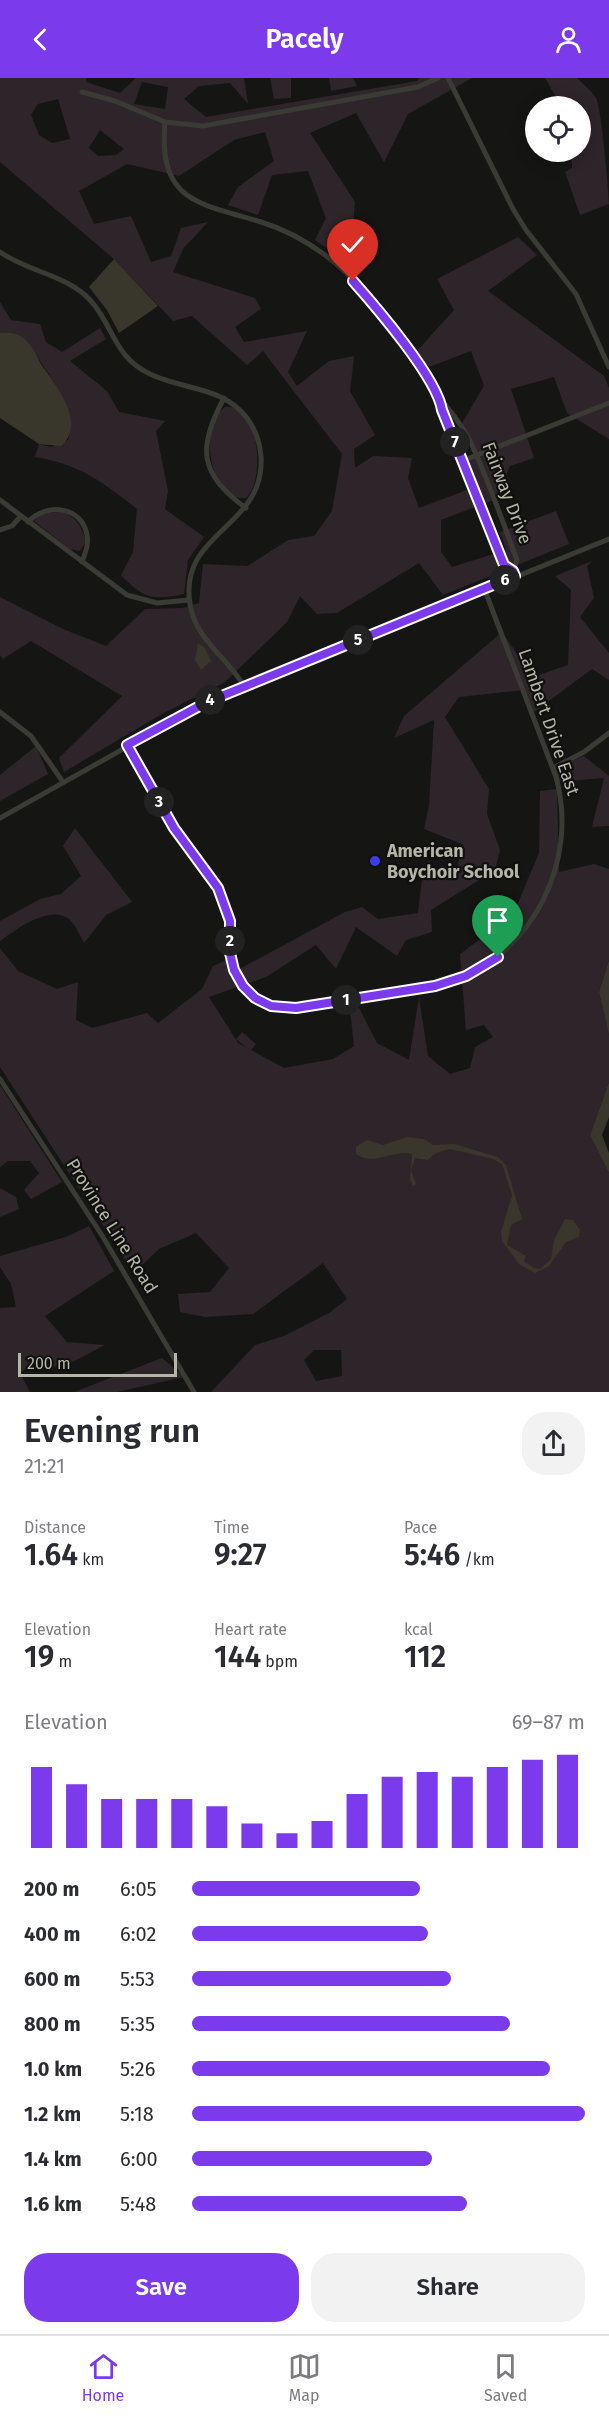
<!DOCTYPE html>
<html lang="en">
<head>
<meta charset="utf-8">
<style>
  body { margin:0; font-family:"Fira Sans",sans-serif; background:#f2f2f3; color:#2b2b33; height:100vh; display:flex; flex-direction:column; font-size:22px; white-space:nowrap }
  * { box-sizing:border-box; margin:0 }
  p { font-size:20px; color:#7c7c81 }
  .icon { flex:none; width:33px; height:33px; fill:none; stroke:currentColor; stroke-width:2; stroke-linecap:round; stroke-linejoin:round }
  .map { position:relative; height:1314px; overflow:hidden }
  .details { display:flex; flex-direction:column; background:#fff; flex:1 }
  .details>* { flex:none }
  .buttons { position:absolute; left:525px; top:18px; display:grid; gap:12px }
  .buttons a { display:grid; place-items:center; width:66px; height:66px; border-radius:50%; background:#fff; box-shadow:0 3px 15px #0003; font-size:30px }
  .scale { position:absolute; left:18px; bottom:15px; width:159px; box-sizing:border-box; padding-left:6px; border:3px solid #b5b5a7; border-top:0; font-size:16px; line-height:21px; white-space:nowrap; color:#b5b5a7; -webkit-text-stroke:4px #10110f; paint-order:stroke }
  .pin { position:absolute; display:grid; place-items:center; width:51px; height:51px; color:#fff; margin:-62px -26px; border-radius:50% 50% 50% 0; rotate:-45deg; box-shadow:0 0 6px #0007 }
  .pin .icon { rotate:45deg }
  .km { position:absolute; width:30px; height:30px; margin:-15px; border-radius:50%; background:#222; color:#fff; font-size:16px; line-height:30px; text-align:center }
  .round { display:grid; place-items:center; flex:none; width:63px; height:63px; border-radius:24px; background:#f2f2f3 }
  .head { display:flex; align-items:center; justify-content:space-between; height:102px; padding:0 24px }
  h1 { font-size:33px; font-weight:600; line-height:45px }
  .metrics { display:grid; grid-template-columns:repeat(3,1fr); gap:9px; height:102px; padding:6px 24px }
  .metrics div { display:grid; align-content:center }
  .metrics b { font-size:30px; font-weight:600 }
  .metrics small { font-size:16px; font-weight:400 }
  .metrics p { font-size:16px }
  .chart { height:168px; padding:12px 24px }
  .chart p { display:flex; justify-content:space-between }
  .chart svg { width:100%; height:108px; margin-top:6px; stroke:#7c3aed; stroke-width:6 }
  .cta { display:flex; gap:12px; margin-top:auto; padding:12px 24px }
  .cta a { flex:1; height:69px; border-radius:24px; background:#7c3aed; color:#fff; font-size:24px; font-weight:600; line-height:69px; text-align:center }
  .cta a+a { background:#f2f2f3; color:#2b2b33 }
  ul { padding:0 24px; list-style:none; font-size:20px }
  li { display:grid; grid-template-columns:96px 72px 1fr; align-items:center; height:45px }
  li i { height:15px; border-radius:8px; background:#7c3aed }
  header { display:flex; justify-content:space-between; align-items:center; height:78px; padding:0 24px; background:#7c3aed; color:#fff; font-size:27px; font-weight:600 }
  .dock { display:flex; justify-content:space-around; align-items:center; height:84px; border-top:2px solid #e1e1e2; background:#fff; font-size:16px; color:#7c7c81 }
  .dock a { display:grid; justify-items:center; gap:3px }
  .dock .current { color:#7c3aed }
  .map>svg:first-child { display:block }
  .green { fill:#2d252a; fill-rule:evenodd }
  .water { fill:#39362b }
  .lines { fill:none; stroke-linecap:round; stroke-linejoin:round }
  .minor { stroke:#3a3b35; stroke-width:5 }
  .route-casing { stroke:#fff; stroke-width:12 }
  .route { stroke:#7c3aed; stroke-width:8 }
  .poi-dot { fill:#3a3ee8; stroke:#10110f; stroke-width:2 }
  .labels { text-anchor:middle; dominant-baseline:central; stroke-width:4.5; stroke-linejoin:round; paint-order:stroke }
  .street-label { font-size:18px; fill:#b5b5a7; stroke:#10110f }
  .poi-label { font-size:18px; font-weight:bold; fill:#b5b5a7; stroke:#10110f; text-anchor:start }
</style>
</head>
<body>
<header><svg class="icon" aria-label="back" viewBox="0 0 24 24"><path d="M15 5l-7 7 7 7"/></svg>Pacely<svg class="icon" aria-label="person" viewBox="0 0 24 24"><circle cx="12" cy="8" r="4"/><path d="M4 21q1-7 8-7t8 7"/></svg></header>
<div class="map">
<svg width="609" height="1314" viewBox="0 0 609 1314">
  <rect width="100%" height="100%" fill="#151614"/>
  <g class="green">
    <path d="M0,0H86V4L120,15L136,0H244L248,26L230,5L199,8L184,21L206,39L417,3L420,0H472L408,36L384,84L356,35L310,55L355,124L350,186L315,162L326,140L308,93L272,97L258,137L228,127L238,109L274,83L265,54L234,62L179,98L127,86L79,113L94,146L131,138L151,184L171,178L181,150L208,144L183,171L173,194L255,220L261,231L235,249L244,264L307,253L288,294L297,308L329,283L354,278L350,313L375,357L354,371L355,390L373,378L412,380L408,400L419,430L472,410L462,381L477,375L462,345L484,308L471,273L429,289L415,275L454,232L437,201L518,159L537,177L488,213L604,298L609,310V361L567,335L554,299L511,311L534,380L510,388L496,421L441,442V474L452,489L506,472L500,454L556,433L569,466L443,517L419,485L337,535L317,536L300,518L287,544L225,604L162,636L64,694L59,680L122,618L31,563L3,581L0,577V519L63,551L106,568L145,531L182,530L199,525L203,486L248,488L288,462L314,458L332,433L342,376L263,273L247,287L192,238L173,243L114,181L0,84ZM142,4L168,9L165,31L134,26ZM58,21L70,61L52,65L39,57L31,37L38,26ZM100,52L124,71L116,77L98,78L89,70Z"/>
    <path d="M270,0H291V20L274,21Z"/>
    <path d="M329,0H353L357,8L331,13Z"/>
    <path d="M545,0H577C583,6 592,13 596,20C601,28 609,113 609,126L580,137L565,94L572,90L571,74H580V28H561Z"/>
    <path d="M0,224L11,242L40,246L46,264L62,274L100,250L106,261L70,283L107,313L119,334L165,343L156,353L168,413L165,431L204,459L188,482L184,516C152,523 143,520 121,497L133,474L137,431C103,404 79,386 35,379L39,366L51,369L68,362C80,334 42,286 26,262L0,255Z"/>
    <path d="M225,329C258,325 267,399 246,420C212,425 196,351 225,329Z"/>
    <path d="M64,434C77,441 82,449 86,463L80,473L70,471L34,443L41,435Z"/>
    <path d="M592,483L587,488L594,520L580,539L609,575V602L592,591L534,634L525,612L459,619L445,639L489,711L487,736L500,772L495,792L431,832L432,854L406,862L397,878L356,849L336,891L316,867L266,899L209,919L238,965L246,969L236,961L242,954L256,966L251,972L284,990L333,981L354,968L350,932L357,926L377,965L409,982L419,919L428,978L450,996L470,990L475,969L493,959L484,947L466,952L460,876L513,837L539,775L540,713L557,711L559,794L594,786L609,791V882L599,914L609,957V1004L590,1057L609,1095V1314H211L255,1267L284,1258L329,1235L347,1221L323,1185L253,1236L205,1239L180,1234L178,1216L210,1214L229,1190L196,1155L159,1171L134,1195L0,989V870L18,893L57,911L78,904L76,942L92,950L147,935L158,945L202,911L213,888L231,880L234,894L345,834L362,829L378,841L418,835L423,792L456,797L462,766L424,751L429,728L434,642L394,660L404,638L502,554L533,599L568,587L571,512L555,498ZM314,1272H341L342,1298L316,1303L304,1282Z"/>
    <path d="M36,668L48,696L0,723V697Z"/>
    <path d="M584,678L609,698V748L592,749L604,700L555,704L552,691Z"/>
    <path d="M75,750L132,824L106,837L84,865C80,858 77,850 72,844C54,823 16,851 0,863V843L40,821L61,816L81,798L63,768Z"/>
    <path d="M0,1007L62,1104L31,1121L24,1112L39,1095L30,1083H8L0,1089Z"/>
    <path d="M0,1110L16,1119L19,1131L0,1139Z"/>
    <path d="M89,1148L114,1193L45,1238L67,1264L105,1267L61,1290L35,1284L20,1295L30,1314H0V1230L16,1229L11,1206L0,1189V1178L66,1159Z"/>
    <path d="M162,1280L184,1299L117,1314H74Z"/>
  </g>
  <g class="water">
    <path d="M114,181L158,228L119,255L107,232L89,209Z"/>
    <path d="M0,255C9,254 19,255 26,262C32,268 37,278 41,286C55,306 88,346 61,368L39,366L0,340Z"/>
    <path d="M198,565L205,570L211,583L201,592L195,582Z"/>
    <path d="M609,882V957L599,914Z"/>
    <path d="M609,1004V1039L602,1057L609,1075V1095L590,1057Z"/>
    <path d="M407,1059L424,1061L433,1067L454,1066L498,1079L506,1087L522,1141L511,1147L507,1167L526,1178L524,1183L534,1190L540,1191L551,1181L554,1162L565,1141L573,1142L580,1152L579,1159L566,1164L549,1188L535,1195L519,1186L502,1163L501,1154L512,1117L502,1086L493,1081L450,1071L436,1075L428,1082L415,1080L411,1092L416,1106L413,1108L410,1101L412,1076C393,1071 375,1089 356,1076V1069L367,1062L383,1067Z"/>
  </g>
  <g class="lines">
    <g class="minor">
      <path d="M448,0L513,131L526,152L576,216L609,289"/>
      <path d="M82,14L115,23L165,44L203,48L418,9L438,0"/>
      <path d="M165,44C158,124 198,125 261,144C284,151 306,163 325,177C374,213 403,272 439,319C450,333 462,346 470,363C488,401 502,442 517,482L513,493L515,498"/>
      <path d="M0,174C28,194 68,197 91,223C114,249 114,279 150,296C182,312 223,308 247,340C255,351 260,364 261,378C266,450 178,453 190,526C195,561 227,579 244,608"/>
      <path d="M224,320C198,369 198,396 246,430"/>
      <path d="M440,321L442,332L504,487L513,493"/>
      <path d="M462,383L609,325"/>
      <path d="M0,422L127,517L157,525L189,522"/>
      <path d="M28,444C46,424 82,428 87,457C89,467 85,475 82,484"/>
      <path d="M0,452L12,448L21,438"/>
      <path d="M0,634L31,658L63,704"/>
      <path d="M127,667C145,698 161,732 182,761C197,783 215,800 225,825C238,858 221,896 255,920C283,939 322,926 352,921C384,916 420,914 450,904C534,876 579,782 556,699L484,510"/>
      <path d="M553,690L584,674L609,655"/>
      <path d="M0,740L207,624L609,461"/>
      <path d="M0,1001L103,1159L194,1314"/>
    </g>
  </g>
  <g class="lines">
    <defs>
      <path id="route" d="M353,203C376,229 437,300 442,332L504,487L513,493L515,498L207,624L127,667L174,750L218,810L230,843V875L234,892L243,908L255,920L271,928L296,930L435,908L466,898L498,879"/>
    </defs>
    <use href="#route" class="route-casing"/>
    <use href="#route" class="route"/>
  </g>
  <circle class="poi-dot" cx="375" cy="783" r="6"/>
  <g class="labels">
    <g class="street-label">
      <text transform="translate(507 415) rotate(69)">Fairway Drive</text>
      <text transform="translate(549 644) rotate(71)">Lambert Drive East</text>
      <text transform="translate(112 1148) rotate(58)">Province Line Road</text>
    </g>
    <g class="poi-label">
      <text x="387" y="773">American<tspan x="387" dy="21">Boychoir School</tspan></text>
    </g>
  </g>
</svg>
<div class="buttons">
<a><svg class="icon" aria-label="locate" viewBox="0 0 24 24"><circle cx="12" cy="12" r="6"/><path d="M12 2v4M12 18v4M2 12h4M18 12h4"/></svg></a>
</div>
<div class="scale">200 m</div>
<div class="pin" style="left:498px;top:879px;background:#1e9e55"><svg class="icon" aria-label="arrive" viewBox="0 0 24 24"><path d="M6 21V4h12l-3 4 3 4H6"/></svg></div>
<div class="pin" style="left:353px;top:203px;background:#d93025"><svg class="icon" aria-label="check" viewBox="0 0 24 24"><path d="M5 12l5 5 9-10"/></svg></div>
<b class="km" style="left:346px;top:922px">1</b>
<b class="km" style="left:230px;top:863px">2</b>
<b class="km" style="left:159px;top:724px">3</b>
<b class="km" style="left:210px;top:622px">4</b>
<b class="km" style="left:358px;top:562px">5</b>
<b class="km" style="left:505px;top:502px">6</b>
<b class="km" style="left:455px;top:364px">7</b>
</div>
<section class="details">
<div class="head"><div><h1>Evening run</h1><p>21:21</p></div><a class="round"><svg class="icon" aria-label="share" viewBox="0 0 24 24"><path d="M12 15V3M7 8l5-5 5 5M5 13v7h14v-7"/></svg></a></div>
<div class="metrics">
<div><p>Distance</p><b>1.64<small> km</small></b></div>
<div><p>Time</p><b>9:27</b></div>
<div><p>Pace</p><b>5:46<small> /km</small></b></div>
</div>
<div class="metrics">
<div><p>Elevation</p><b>19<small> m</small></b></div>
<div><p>Heart rate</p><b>144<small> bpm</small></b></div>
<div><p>kcal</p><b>112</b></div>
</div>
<div class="chart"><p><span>Elevation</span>69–87 m</p>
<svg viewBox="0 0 160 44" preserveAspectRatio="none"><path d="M5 44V11M15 44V18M25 44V24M35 44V24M45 44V24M55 44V27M65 44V34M75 44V38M85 44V33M95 44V22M105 44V15M115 44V13M125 44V15M135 44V11M145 44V8M155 44V6"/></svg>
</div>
<ul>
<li><b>200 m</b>6:05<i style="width:58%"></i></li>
<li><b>400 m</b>6:02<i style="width:60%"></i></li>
<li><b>600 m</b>5:53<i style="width:66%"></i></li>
<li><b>800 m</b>5:35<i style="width:81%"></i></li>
<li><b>1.0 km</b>5:26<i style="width:91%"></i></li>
<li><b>1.2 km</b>5:18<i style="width:100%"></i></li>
<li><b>1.4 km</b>6:00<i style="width:61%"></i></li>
<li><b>1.6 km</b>5:48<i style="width:70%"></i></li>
</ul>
<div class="cta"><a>Save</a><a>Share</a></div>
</section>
<nav class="dock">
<a class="current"><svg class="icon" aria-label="home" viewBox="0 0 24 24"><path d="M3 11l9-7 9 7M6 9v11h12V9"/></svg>Home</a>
<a><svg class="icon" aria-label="map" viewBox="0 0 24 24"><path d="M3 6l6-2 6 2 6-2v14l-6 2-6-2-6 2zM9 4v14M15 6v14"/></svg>Map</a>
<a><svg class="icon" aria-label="saved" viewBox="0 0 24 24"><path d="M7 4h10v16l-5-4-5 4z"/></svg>Saved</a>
</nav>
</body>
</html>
